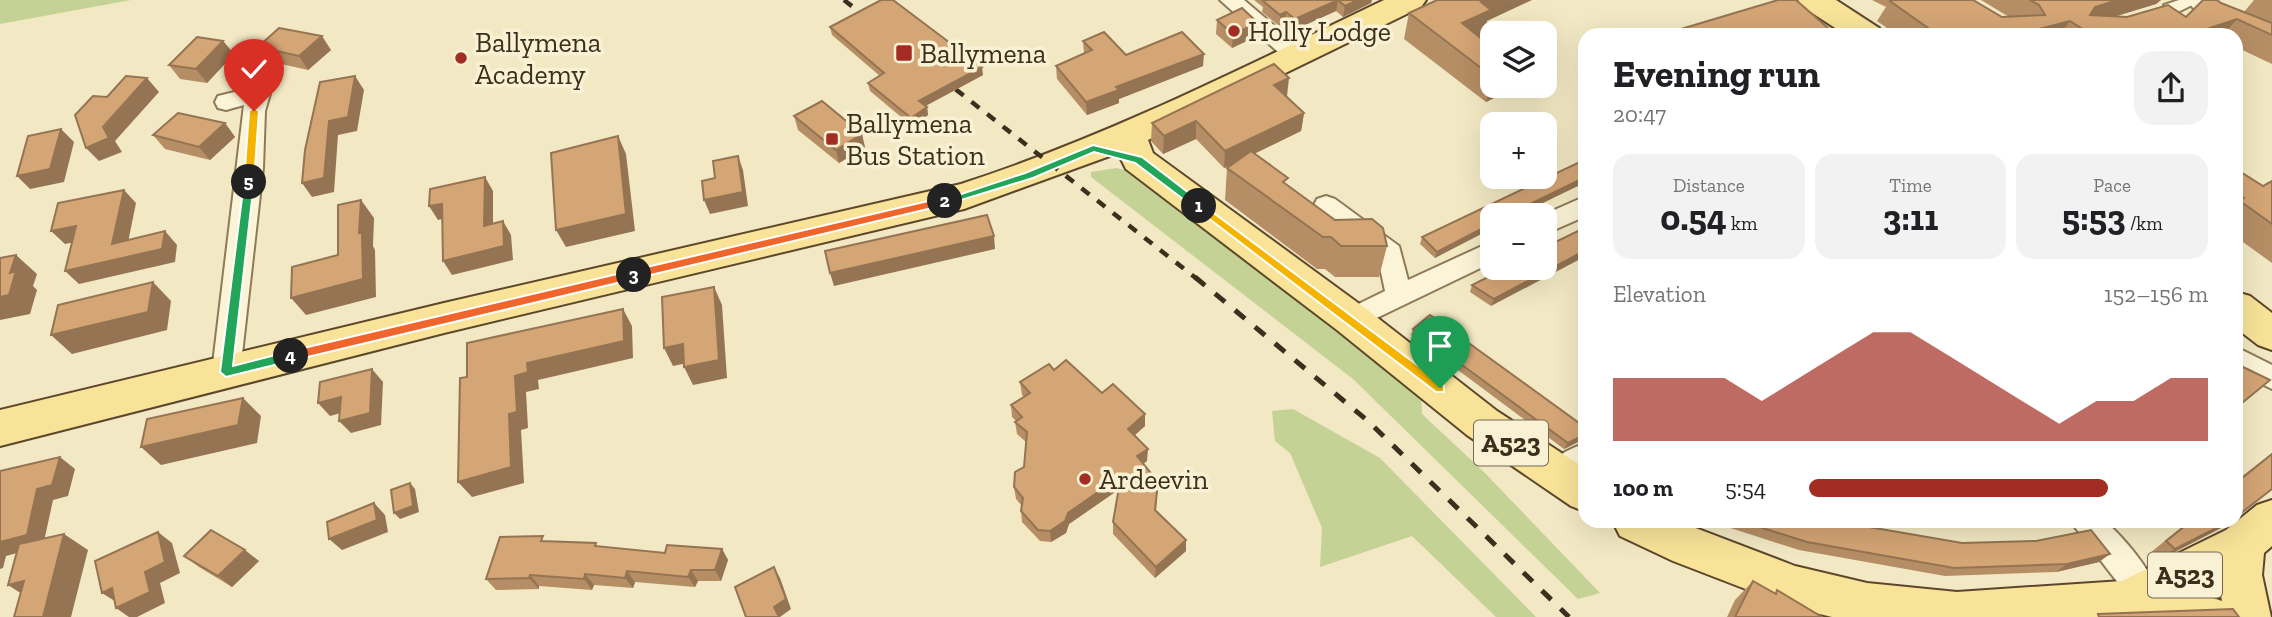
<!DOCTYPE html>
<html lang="en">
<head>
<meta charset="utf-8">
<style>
  body { margin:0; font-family:"Zilla Slab",serif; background:#f2f2f2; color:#202124; height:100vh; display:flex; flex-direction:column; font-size:26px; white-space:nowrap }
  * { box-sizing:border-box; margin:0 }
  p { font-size:23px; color:#757577 }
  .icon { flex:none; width:38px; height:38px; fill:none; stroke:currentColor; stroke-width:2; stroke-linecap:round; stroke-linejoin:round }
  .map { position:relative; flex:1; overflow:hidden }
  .panel { position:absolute; left:1578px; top:28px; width:665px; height:500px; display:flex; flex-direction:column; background:#fff; border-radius:21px; box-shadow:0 7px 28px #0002 }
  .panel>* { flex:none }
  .controls { position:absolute; left:1480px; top:21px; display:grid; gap:14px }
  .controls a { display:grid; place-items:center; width:77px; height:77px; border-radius:14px; background:#fff; box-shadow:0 7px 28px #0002; font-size:35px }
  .pin { position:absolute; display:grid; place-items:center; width:60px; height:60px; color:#fff; margin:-72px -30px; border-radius:50% 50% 50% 0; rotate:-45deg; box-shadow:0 0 7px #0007 }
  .pin .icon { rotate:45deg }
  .km { position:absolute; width:35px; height:35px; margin:-18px; border-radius:50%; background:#222; color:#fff; font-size:19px; line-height:35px; text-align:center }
  .round { display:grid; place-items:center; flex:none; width:74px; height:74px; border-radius:21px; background:#f2f2f2 }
  .summary { display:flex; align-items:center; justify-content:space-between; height:119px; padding:0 35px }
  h1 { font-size:38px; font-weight:700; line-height:52px }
  .stats { display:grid; grid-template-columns:repeat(3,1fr); gap:10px; height:119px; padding:7px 35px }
  .stats div { display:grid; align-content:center; border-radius:18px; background:#f2f2f2; text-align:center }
  .stats b { font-size:35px; font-weight:700 }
  .stats small { font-size:19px; font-weight:400 }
  .stats p { font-size:19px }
  .chart { height:196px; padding:14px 35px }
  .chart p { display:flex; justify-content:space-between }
  .chart svg { width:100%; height:126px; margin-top:7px; fill:#a32d22; opacity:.7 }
  ul { padding:0 35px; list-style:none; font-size:23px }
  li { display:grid; grid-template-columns:112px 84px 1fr; align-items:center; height:52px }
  li i { height:18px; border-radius:9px; background:#a32d22 }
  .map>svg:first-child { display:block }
  .green { fill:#c5d295 }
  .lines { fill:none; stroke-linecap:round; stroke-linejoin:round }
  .pedestrian-casing { stroke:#8e7a58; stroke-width:4 }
  .minor-casing { stroke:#8e7a58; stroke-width:4 }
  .primary-casing { stroke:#5c472c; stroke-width:4 }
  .pedestrian { fill:#fcf4d7; fill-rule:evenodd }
  .minor { fill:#fcf4d7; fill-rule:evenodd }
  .primary { fill:#f8e398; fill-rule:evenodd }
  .rail-far1 { stroke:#3d2f1d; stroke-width:4.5; stroke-dasharray:10 10; stroke-linecap:butt }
  .rail { stroke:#3d2f1d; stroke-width:5; stroke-dasharray:13 13; stroke-linecap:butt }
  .wall { fill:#b68e65 }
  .shaded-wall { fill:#947452 }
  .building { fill:#d4a575; stroke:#947452; stroke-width:2 }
  .split-1 { fill:#f5b400; stroke:#fff; stroke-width:2 }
  .split-2 { fill:#22a559; stroke:#fff; stroke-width:2 }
  .split-3 { fill:#f0652b; stroke:#fff; stroke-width:2 }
  .split-4 { fill:#f0652b; stroke:#fff; stroke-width:2 }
  .split-5 { fill:#22a559; stroke:#fff; stroke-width:2 }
  .split-6 { fill:#f5b400; stroke:#fff; stroke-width:2 }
  .poi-dot { fill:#a32d22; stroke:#f9f1d3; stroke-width:2.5 }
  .labels { text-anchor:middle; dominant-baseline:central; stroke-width:7; stroke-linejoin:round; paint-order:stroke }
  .shield { fill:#f9f1d3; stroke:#756954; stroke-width:2 }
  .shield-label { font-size:26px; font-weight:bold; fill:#3d2f1d }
  .poi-label { font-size:28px; fill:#3d2f1d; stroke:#f9f1d3; text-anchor:start }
</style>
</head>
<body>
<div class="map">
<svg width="2272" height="617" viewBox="0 0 2272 617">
  <rect width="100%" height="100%" fill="#f2e8c3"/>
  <g class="green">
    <path d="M0,0H131L0,24Z"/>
    <path d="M1116,168L1132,172L1291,296L1341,328L1421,389L1422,414L1484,472L1600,593L1578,599L1353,379L1091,177V172Z"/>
    <path d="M1293,409L1380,458L1536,617H1496L1412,536L1320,567L1322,528L1290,453L1275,441L1272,411Z"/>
  </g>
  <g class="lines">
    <defs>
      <path id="pedestrian" d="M2179,0H2202L2176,13H2164V5Z"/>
      <g id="minor">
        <path d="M1220,0H1244L1304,51L1307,56L1304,61H1288Z"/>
        <path d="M2186,0H2209L2221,11L2272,33V48L2205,21Z"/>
        <path d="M259,86L267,89L270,94L265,111L263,168L240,372L236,380L226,383L216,380L212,372L244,105L226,110L218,108L215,102L218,96Z"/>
        <path d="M1326,196L1335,199L1399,246L1408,280L1493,241V262L1360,326L1351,329L1342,326L1338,319L1342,312L1385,291L1378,258L1317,211L1314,205L1317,199Z"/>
        <path d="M1586,196V216L1545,234L1543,215Z"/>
        <path d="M2236,347L2272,365V389L2236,371Z"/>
        <path d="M1586,443V469C1571,478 1566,492 1547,485L1542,476C1551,457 1567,450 1586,443Z"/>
        <path d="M2071,522H2106C2126,540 2148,567 2158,591L2154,601L2143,605L2132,601Z"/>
      </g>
      <g id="primary">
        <path d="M1384,0H1426L1421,7L1148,140L1153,153L1365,308L1497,411L1586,469V512L1571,506L1467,435L1337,330L1126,169L1118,153L964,209L444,333L0,446V410L444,303L961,184C1109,136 1244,67 1384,0Z"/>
        <path d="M1798,0H1836L1879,28L1884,35H1846L1803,7Z"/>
        <path d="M2236,292L2250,296L2272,313V350L2258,345L2236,328Z"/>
        <path d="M2272,500V546L2264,553L2262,575L2271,617H1832L1795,608L1673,561L1620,536L1613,522H1680L1795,566L1867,583L1957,592L2122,581L2226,530L2257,505ZM2218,578L2222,601L2193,591Z"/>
      </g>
    </defs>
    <use href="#pedestrian" class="pedestrian-casing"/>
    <use href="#minor" class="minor-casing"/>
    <use href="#primary" class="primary-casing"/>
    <use href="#pedestrian" class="pedestrian"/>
    <use href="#minor" class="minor"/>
    <use href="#primary" class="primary"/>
    <g class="rail-far1">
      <path d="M844,0L875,24"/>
      <path d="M940,77L1197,279"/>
    </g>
    <path class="rail" d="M1195,277L1368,421L1569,617"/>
  </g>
  <g class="wall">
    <path d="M1254,0H1372L1371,3L1343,17L1336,11L1294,30L1285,23L1279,26L1262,12L1263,7Z"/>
    <path d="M1872,0H1973L2002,17H2009L1981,0H2161L2156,4L2114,17H2186L2221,3L2244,12L2254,0H2272V64L2236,47V35H1897L1877,21L1886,7Z"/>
    <path d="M1409,13L1487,21L1484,35L1479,37L1493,48V86L1508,91L1486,102L1404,39Z"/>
    <path d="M1217,20L1258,23L1257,36L1232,48L1216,34Z"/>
    <path d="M830,27L983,75L925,106L927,107L928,115L912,126L870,91L868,83L880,76L832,35Z"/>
    <path d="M1681,29L1836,35H1678Z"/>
    <path d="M223,41L234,54L207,83L180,79L169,65Z"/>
    <path d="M1083,41L1126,55L1203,66L1119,99V103L1087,115L1057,79L1056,66L1084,54Z"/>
    <path d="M258,47L331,50L308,70L268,61Z"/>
    <path d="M1286,96L1304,113L1301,131L1254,154L1287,185L1335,220L1387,246L1379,277H1335L1325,269H1317L1225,200L1227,168L1232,164L1224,168L1196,139L1163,154L1151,141L1152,123Z"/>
    <path d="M794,116L865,147L839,163L798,130Z"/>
    <path d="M225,123L235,137L210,160L165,149L153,135Z"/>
    <path d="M1586,159V182L1518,215H1493L1435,258L1420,244L1422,237Z"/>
    <path d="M2236,169L2263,186L2272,181V263L2236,237Z"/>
    <path d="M1586,227L1491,306L1470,292L1472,285Z"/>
    <path d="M1413,329L1586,428V438L1564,449L1411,335Z"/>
    <path d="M1054,370L1102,393L1145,426L1135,435L1147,461L1143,464L1158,482L1156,511L1186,551L1155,578L1113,534V522L1118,490L1069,524L1066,533L1051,542L1040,541L1022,522L1021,511L1022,506L1016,499L1014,487L1024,467L1026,442L1017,434L1015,422L1016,421L1012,417L1011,405L1024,397L1022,395L1020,382Z"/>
    <path d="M2272,453V489L2236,518V481Z"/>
    <path d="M1712,522H1840L1962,543L2099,562L2056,572L1945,576L1799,550Z"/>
    <path d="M2188,522H2231L2223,527L2159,560L2150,553Z"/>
    <path d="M547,541L665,553L722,549L728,560L721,581H698L695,587L635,582L633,588L594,585L592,590L539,586V589L496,590L486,579Z"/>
    <path d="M184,556L259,561L232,587L199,567Z"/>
    <path d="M1753,581L1775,593L1777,590L1822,617H1727L1735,600Z"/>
  </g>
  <g class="shaded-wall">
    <path d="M1338,0L1336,11L1294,30L1295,19Z"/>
    <path d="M1358,0H1372L1371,3L1343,17L1345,6Z"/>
    <path d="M1486,0H1532L1487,21L1484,35L1455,48L1462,23L1481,2Z"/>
    <path d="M2118,0H2161L2156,4L2079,27L2095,7Z"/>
    <path d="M1286,12L1285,23L1279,26L1280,15Z"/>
    <path d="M2237,19L2223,35H2193L2194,33Z"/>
    <path d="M2070,21L2059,35H2016Z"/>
    <path d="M1258,23L1257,36L1232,48L1233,34Z"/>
    <path d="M322,36L331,50L308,70L299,56Z"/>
    <path d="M223,41L234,54L207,83L196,69Z"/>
    <path d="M1204,54L1203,66L1119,99V103L1087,115L1086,102L1116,87Z"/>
    <path d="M982,67L983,75L920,109L919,101Z"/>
    <path d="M355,76L364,90L357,131L338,135L334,192L312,197L302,183L329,121Z"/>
    <path d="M147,78L159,92L115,141L122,152L99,161L86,148Z"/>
    <path d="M1289,78L1287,96L1272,103L1274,85Z"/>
    <path d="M1493,80V86H1510L1508,91L1486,102Z"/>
    <path d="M927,107L928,115L912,126L911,118Z"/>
    <path d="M1304,113L1301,131L1224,168L1225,151Z"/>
    <path d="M1196,121V139L1163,154L1164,136Z"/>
    <path d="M225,123L235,137L210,160L199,147Z"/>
    <path d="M61,129L74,142L64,182L30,189L17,176Z"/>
    <path d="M862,134L865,147L839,163L836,150Z"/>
    <path d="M618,136L626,154L635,231L566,247L556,230Z"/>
    <path d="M738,156L743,170L748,206L710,214L704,200Z"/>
    <path d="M485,177L493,191V239L484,226Z"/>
    <path d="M1586,177V182L1518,215H1507Z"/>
    <path d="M124,190L136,203L125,257L112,244Z"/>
    <path d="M361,200L374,218L373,246L375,250L376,297L306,315L291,298L363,279L359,233Z"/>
    <path d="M442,204L450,217L438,220L429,206Z"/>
    <path d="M503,221L511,235L513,260L452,275L443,261Z"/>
    <path d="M1493,223V228L1435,258L1437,252Z"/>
    <path d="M76,226L89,239L65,244L51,231Z"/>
    <path d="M165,231L177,245L175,262L79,284L65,271Z"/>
    <path d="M994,236L995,249L834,286L830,273Z"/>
    <path d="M1586,250V256L1491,306L1494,299Z"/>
    <path d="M16,255L37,274L33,286L37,290L30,314L0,320V297Z"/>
    <path d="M153,282L171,301L167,330L72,354L51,335Z"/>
    <path d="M714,287L722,305L727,378L693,385L684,367Z"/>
    <path d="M623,309L632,326L633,358L538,380L539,389L526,392L528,428L521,430L524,483L472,497L458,482L509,414L515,376L527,363Z"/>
    <path d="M683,344L692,362L673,366L664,348Z"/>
    <path d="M372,369L383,382L381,425L351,433L339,421Z"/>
    <path d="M341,397L352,410L330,416L318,403Z"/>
    <path d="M243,398L261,416L257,443L161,465L141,447Z"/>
    <path d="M1145,414V426L1128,441V429Z"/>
    <path d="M1586,434V438L1564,449L1568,443Z"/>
    <path d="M1148,449L1147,461L1137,468V456Z"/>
    <path d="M60,457L75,469L68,496L53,500L43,546L6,556L3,568L0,569V542Z"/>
    <path d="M1121,476V488L1069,524L1066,533L1051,542L1050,531L1068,513Z"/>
    <path d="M410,483L415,489L419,512L400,519L394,513Z"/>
    <path d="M374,503L385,515L388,532L342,550L329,539Z"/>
    <path d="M2228,522H2231L2223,527L2159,560L2175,549Z"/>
    <path d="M158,532L172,543L180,573L160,583L165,603L137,617H129L116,608L145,572Z"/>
    <path d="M64,534L88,550L71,617H43L33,601L8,585Z"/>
    <path d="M1186,540V551L1155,578L1156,567Z"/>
    <path d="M722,549L728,560L721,581L715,570Z"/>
    <path d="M245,550L259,561L232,587L218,576Z"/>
    <path d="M2110,554L2099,562L2056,572L2067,564Z"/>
    <path d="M774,567L780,578L791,609L780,617H779L774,607Z"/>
    <path d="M691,570L698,581L695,587L688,577Z"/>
    <path d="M627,571L635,582L633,588L625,578Z"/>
    <path d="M585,574L594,585L592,590L584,579Z"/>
    <path d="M530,575L539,586V589L529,578Z"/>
    <path d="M112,588L118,603L102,593Z"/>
  </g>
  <g class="building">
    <path d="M881,0H893L982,67L919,101L927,107L911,118L868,83L884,73L830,27Z"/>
    <path d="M1266,0H1358L1345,6L1338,0L1295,19L1286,12L1280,15L1263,1Z"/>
    <path d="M1437,0H1486L1481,2L1491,10L1462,23L1493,48V77L1409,13Z"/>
    <path d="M1778,0H1796L1836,35H1687L1681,29Z"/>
    <path d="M1891,0H1973L2002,17L2045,15L2039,5L2030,0H2118L2095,7L2090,15L2127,17L2168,5L2186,17L2203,0H2217L2221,3L2272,23V35L2237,19L2194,33L2197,35H2092L2070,21L2016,35H1938L1890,1Z"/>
    <path d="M1242,8L1258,23L1233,34L1217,20Z"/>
    <path d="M279,28L322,36L299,56L258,47Z"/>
    <path d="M1104,32L1126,55L1182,32L1204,54L1116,87L1119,90L1086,102L1056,66L1092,50L1083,41Z"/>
    <path d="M197,37L223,41L196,69L169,65Z"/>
    <path d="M1274,64L1289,78L1274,85L1304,113L1225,151L1196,121L1164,136L1152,123Z"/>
    <path d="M126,76L147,78L103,127L109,138L86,148L75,115L93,96L107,97Z"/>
    <path d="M355,76L348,117L329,121L324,178L302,183L305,150L320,82Z"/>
    <path d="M822,101L862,134L836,150L794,116Z"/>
    <path d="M178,113L225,123L199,147L153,135Z"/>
    <path d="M61,129L50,169L17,176L28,136Z"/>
    <path d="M618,136L626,214L556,230L551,153Z"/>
    <path d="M1251,151L1288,178L1283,182L1335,220L1372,219L1383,228L1387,246H1341L1331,237H1323L1227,168Z"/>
    <path d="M738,156L743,192L704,200L702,181L715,178L713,161Z"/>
    <path d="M1586,159V177L1507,215H1493V223L1437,252L1422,237Z"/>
    <path d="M2236,169L2263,186L2272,181V224L2240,201L2244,198L2236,194Z"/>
    <path d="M485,177L484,226L503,221L504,246L443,261L442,204L429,206L430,189Z"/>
    <path d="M124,190L112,244L165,231L162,249L65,271L76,226L51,231L58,203Z"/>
    <path d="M361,200L359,233H362L363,279L291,298L292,267L338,255V205Z"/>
    <path d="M987,215L994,236L830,273L825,251Z"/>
    <path d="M1586,227V250L1494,299L1472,285L1506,268H1545V247Z"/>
    <path d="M16,255L10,273L16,271L9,295L0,297V258Z"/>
    <path d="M153,282L148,312L51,335L58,305Z"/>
    <path d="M714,287L719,360L684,367L683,344L664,348L662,297Z"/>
    <path d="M623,309L624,341L527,363L528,372L515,376L517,412L509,414L511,467L458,482L460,378L467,377V343Z"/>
    <path d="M1430,315L1586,428V434L1568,443L1413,329Z"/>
    <path d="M1066,360L1102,393L1113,384L1145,414L1128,429L1148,449L1137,456L1158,482L1155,510L1186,540L1156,567L1113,522L1121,476L1068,513L1065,521L1050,531L1038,530L1021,511L1023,498L1014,487L1015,472L1024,467L1027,432L1015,422L1022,417L1011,405L1030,393L1020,382L1049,364L1054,370Z"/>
    <path d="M2236,363L2243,367L2270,380L2236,408Z"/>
    <path d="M372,369L370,413L339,421L341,397L318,403L320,382Z"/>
    <path d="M243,398L238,425L141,447L147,419Z"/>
    <path d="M2272,454V489L2236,517V483Z"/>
    <path d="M60,457L52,485L37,489L27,535L0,542V471Z"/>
    <path d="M410,483L413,506L394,513L391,490Z"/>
    <path d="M374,503L377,520L329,539L327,522Z"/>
    <path d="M1744,522H1840L1962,543L2036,541L2091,530L2110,554L2067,564L1954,568L1807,542Z"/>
    <path d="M2190,522H2228L2175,549L2166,541Z"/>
    <path d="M211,530L245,550L218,576L184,556Z"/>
    <path d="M158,532L165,562L145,572L150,592L116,608L112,588L102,593L95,561Z"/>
    <path d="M64,534L43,617H14L24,581L8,585L19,544Z"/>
    <path d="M543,536L541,541L596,543L595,546L665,553L667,545L722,549L715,570H691L688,577L627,571L625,578L585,574L584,579L530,575L529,578L486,579L500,537Z"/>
    <path d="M774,567L786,599L774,607L779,617H746L735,587Z"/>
    <path d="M1753,581L1776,594L1777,590L1822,617H1735Z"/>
    <path d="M2233,609L2239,617H2099L2098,614Z"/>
  </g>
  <path class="split-1" d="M1199,202L1444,385V392H1436L1195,208V203Z"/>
  <path class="split-2" d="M1093,145L1142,157L1202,203V208H1195L1135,163L1094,152L1033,178L945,205L940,201L1025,173Z"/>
  <path class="split-3" d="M945,197L949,198V204L634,279L629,275L634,270Z"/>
  <path class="split-4" d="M634,270L640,275L634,279L291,361L285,356L291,351Z"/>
  <path class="split-5" d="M249,179L254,182L233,366L291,351L297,356L291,361L226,377L220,372L244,182Z"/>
  <path class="split-6" d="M254,108L259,111L254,182L249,186L244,182L249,111Z"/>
  <g class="poi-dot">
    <circle cx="1234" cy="31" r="7"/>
    <rect x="895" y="44" width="18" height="18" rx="3.5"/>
    <circle cx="461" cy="58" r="7"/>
    <rect x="825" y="132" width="14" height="14" rx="3.5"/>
    <circle cx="1085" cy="479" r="7"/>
  </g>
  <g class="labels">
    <g class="shield">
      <rect x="1474" y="420.5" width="74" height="45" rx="5"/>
      <rect x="2148" y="552.5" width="74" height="45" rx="5"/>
    </g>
    <g class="shield-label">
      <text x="1511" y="443">A523</text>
      <text x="2185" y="575">A523</text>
    </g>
    <g class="poi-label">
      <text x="1248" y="31">Holly Lodge</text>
      <text x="475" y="42">Ballymena<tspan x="475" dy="32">Academy</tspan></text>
      <text x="920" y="53">Ballymena</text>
      <text x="846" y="123">Ballymena<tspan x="846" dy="32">Bus Station</tspan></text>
      <text x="1099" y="479">Ardeevin</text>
    </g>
  </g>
</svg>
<div class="controls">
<a><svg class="icon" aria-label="layers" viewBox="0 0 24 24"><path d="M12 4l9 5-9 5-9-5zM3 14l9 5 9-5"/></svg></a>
<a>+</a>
<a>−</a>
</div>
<div class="pin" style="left:1440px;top:388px;background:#1e9e55"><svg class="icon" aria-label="arrive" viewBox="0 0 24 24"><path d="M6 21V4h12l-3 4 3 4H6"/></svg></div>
<div class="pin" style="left:254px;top:111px;background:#d93025"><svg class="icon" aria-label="check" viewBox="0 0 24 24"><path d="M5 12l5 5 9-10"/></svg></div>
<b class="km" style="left:1199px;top:206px">1</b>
<b class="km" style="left:945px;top:201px">2</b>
<b class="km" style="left:634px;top:275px">3</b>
<b class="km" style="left:291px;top:356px">4</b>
<b class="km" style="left:249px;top:182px">5</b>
<section class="panel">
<div class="summary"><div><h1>Evening run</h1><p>20:47</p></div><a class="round"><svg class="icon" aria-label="share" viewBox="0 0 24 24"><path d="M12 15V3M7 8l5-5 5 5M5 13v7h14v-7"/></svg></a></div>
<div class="stats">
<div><p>Distance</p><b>0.54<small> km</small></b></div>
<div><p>Time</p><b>3:11</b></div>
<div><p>Pace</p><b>5:53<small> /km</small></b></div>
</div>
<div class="chart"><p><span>Elevation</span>152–156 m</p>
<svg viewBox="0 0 160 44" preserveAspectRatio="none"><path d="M0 44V22L10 22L20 22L30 22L40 30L50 22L60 14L70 6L80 6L90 14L100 22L110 30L120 38L130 30L140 30L150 22L160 22V44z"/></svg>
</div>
<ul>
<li><b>100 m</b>5:54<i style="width:75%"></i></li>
</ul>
</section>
</div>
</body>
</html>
